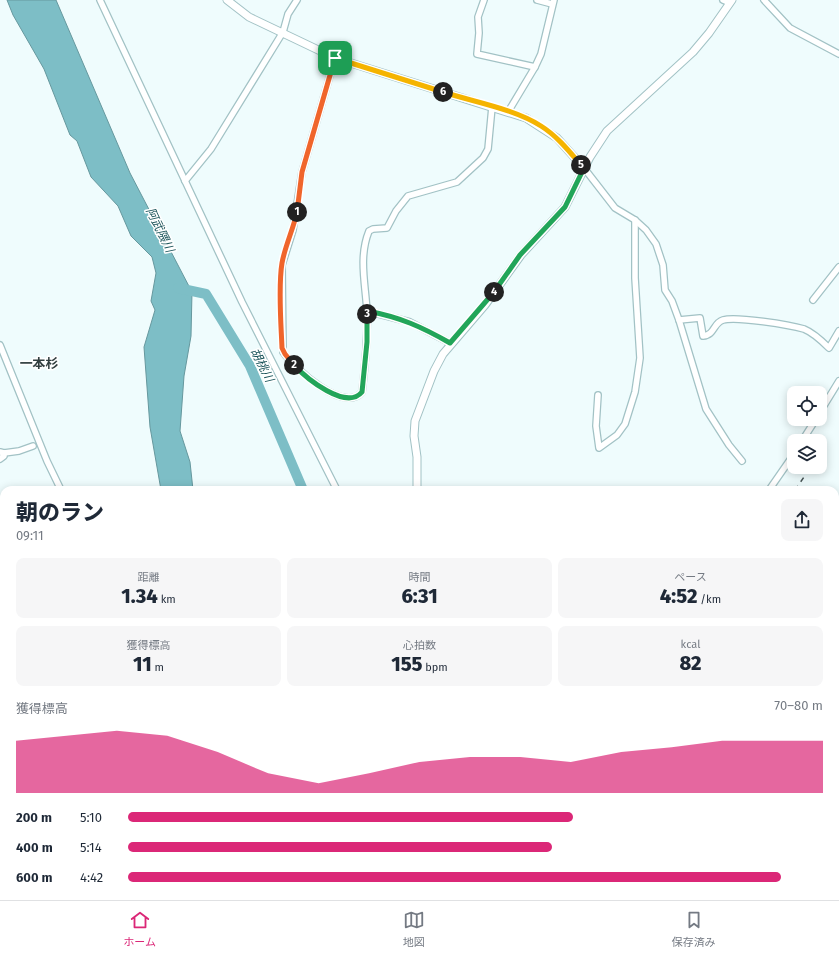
<!DOCTYPE html>
<html lang="ja">
<head>
<meta charset="utf-8">
<style>
  body { margin:0; font-family:"Fira Sans","Noto Sans JP",sans-serif; background:#f6f6f7; color:#1f2937; height:100vh; display:flex; flex-direction:column; font-size:15px; white-space:nowrap }
  * { box-sizing:border-box; margin:0 }
  p { font-size:13px; color:#747a83 }
  .icon { flex:none; width:22px; height:22px; fill:none; stroke:currentColor; stroke-width:2; stroke-linecap:round; stroke-linejoin:round }
  .map { position:relative; flex:1; overflow:hidden }
  .side { position:absolute; left:0px; top:486px; width:839px; height:414px; display:flex; flex-direction:column; background:#fff; border-radius:12px 12px 0 0; box-shadow:0 2px 10px #0003 }
  .side>* { flex:none }
  .tools { position:absolute; left:787px; top:386px; display:grid; gap:8px }
  .tools a { display:grid; place-items:center; width:40px; height:40px; border-radius:8px; background:#fff; box-shadow:0 2px 10px #0003; font-size:20px }
  .pin { position:absolute; display:grid; place-items:center; width:34px; height:34px; color:#fff; margin:-17px; border-radius:8px; box-shadow:0 2px 6px #0006 }
  .km { position:absolute; width:20px; height:20px; margin:-10px; border-radius:50%; background:#222; color:#fff; font-size:11px; line-height:20px; text-align:center }
  .round { display:grid; place-items:center; flex:none; width:42px; height:42px; border-radius:8px; background:#f6f6f7 }
  .headline { display:flex; align-items:center; justify-content:space-between; height:68px; padding:0 16px }
  h1 { font-size:22px; font-weight:800; line-height:30px }
  .stats { display:grid; grid-template-columns:repeat(3,1fr); gap:6px; height:68px; padding:4px 16px }
  .stats div { display:grid; align-content:center; border-radius:8px; background:#f6f6f7; text-align:center }
  .stats b { font-size:20px; font-weight:800 }
  .stats small { font-size:11px; font-weight:400 }
  .stats p { font-size:11px }
  .chart { height:112px; padding:8px 16px }
  .chart p { display:flex; justify-content:space-between }
  .chart svg { width:100%; height:72px; margin-top:4px; fill:#db2777; opacity:.7 }
  ul { padding:0 16px; list-style:none; font-size:13px }
  li { display:grid; grid-template-columns:64px 48px 1fr; align-items:center; height:30px }
  li i { height:10px; border-radius:5px; background:#db2777 }
  .menu { display:flex; justify-content:space-around; align-items:center; height:56px; border-top:1px solid #e0e1e3; background:#fff; font-size:11px; color:#747a83 }
  .menu a { display:grid; justify-items:center; gap:2px }
  .menu .current { color:#db2777 }
  .map>svg:first-child { display:block }
  .green { fill:#fbe3d0 }
  .water { fill:#7dbec6; stroke:#66989e }
  .lines { fill:none; stroke-linecap:round; stroke-linejoin:round }
  .river { stroke:#7dbec6; stroke-width:10 }
  .minor-casing { stroke:#a2c2c5; stroke-width:8 }
  .tertiary-casing { stroke:#a2c2c5; stroke-width:9 }
  .minor { stroke:#fff; stroke-width:5.5 }
  .tertiary { stroke:#fff; stroke-width:7 }
  .rail { stroke:#465354; stroke-width:1.5; stroke-dasharray:5 5; stroke-linecap:butt }
  .split-1-casing { stroke:#fff; stroke-width:8 }
  .split-2-casing { stroke:#fff; stroke-width:8 }
  .split-3-casing { stroke:#fff; stroke-width:8 }
  .split-4-casing { stroke:#fff; stroke-width:8 }
  .split-5-casing { stroke:#fff; stroke-width:8 }
  .split-6-casing { stroke:#fff; stroke-width:8 }
  .split-7-casing { stroke:#fff; stroke-width:8 }
  .split-1 { stroke:#f0652b; stroke-width:5 }
  .split-2 { stroke:#f0652b; stroke-width:5 }
  .split-3 { stroke:#22a559; stroke-width:5 }
  .split-4 { stroke:#22a559; stroke-width:5 }
  .split-5 { stroke:#22a559; stroke-width:5 }
  .split-6 { stroke:#f5b400; stroke-width:5 }
  .split-7 { stroke:#f5b400; stroke-width:5 }
  .labels { text-anchor:middle; dominant-baseline:central; stroke-width:3; stroke-linejoin:round; paint-order:stroke }
  .water-label { font-size:12px; font-style:italic; fill:#1b545a; stroke:#fff }
  .quarter-label { font-size:13px; font-weight:bold; fill:#313e3f; stroke:#fff }
</style>
</head>
<body>
<div class="map">
<svg width="839" height="900" viewBox="0 0 839 900">
  <rect width="100%" height="100%" fill="#effcfd"/>
  <path class="green" d="M436,896H487L493,900H434Z"/>
  <g class="water">
    <path d="M7,0H56L130,173L192,292L191,336L184,376L180,431L190,462L193,490H161L150,427L144,347L155,310L151,301L156,273L152,257L131,236L118,206L91,177L77,141L70,135L44,69L13,15Z"/>
    <path d="M72,896H137L136,900H68Z"/>
    <path d="M494,896H680L685,900H502Z"/>
  </g>
  <g class="lines">
    <g class="river">
      <path d="M178,288L206,294L250,366L303,490"/>
      <path d="M830,896L834,900"/>
    </g>
    <defs>
      <g id="minor">
        <path d="M100,0L242,302L337,490"/>
        <path d="M484,0L478,17L479,33L477,54L535,67"/>
        <path d="M537,0L552,4"/>
        <path d="M723,0L730,3"/>
        <path d="M764,0L790,28L839,54"/>
        <path d="M335,58L302,172L293,230L282,265L283,352C294,368 344,414 362,392C365,366 368,340 367,313C366,286 358,258 369,231L373,229L387,228L396,211L408,196L457,182L483,158L488,149L492,107"/>
        <path d="M508,112L535,67L541,54L554,0"/>
        <path d="M584,168L615,208L635,220L646,230L656,244L663,265L665,290L672,301L679,320L706,409L729,445L742,461"/>
        <path d="M185,181L211,149L283,32L288,14L297,0"/>
        <path d="M813,300L839,267"/>
        <path d="M367,311L410,322L450,343"/>
        <path d="M679,320L700,318L703,336C715,335 713,323 723,320C736,316 790,325 804,329C814,333 822,341 829,348L839,331"/>
        <path d="M0,345L47,461L61,490"/>
        <path d="M598,395L596,426L599,448L617,435L625,424L635,392L640,358L635,278V220"/>
        <path d="M820,412L839,381"/>
        <path d="M802,441L816,419"/>
        <path d="M0,452L4,453V456L0,459"/>
        <path d="M4,453L19,451L33,446"/>
        <path d="M769,490L794,454"/>
        <path d="M0,564L4,563"/>
        <path d="M0,648L4,642"/>
        <path d="M835,723L839,731"/>
        <path d="M835,754L839,751"/>
        <path d="M839,869L835,873L839,877"/>
        <path d="M0,884L4,879"/>
        <path d="M0,893L4,888"/>
        <path d="M730,896L734,900"/>
      </g>
      <g id="tertiary">
        <path d="M227,0L249,17L335,58L526,118L557,138L584,168"/>
        <path d="M417,490V457L414,436L415,421L434,371L443,354L485,305L521,255L565,207L590,157L607,131L693,52L709,33L732,0"/>
      </g>
    </defs>
    <use href="#minor" class="minor-casing"/>
    <use href="#tertiary" class="tertiary-casing"/>
    <use href="#minor" class="minor"/>
    <use href="#tertiary" class="tertiary"/>
    <g class="rail">
      <path d="M795,490L811,467"/>
      <path d="M605,900L606,896"/>
    </g>
  </g>
  <g class="lines">
    <defs>
      <path id="split-1" d="M297,212L302,172L335,58"/>
      <path id="split-2" d="M294,365L285,354L282,348C281,323 278,287 282,263C285,246 293,230 297,212"/>
      <path id="split-3" d="M294,365C306,378 346,411 362,392L367,342V314"/>
      <path id="split-4" d="M367,314V311C400,317 422,327 450,343L494,292"/>
      <path id="split-5" d="M494,292L520,255L565,207L584,168L581,165"/>
      <path id="split-6" d="M443,92C474,102 515,109 541,126C557,136 569,151 581,165"/>
      <path id="split-7" d="M335,58L443,92"/>
    </defs>
    <use href="#split-1" class="split-1-casing"/>
    <use href="#split-2" class="split-2-casing"/>
    <use href="#split-3" class="split-3-casing"/>
    <use href="#split-4" class="split-4-casing"/>
    <use href="#split-5" class="split-5-casing"/>
    <use href="#split-6" class="split-6-casing"/>
    <use href="#split-7" class="split-7-casing"/>
    <use href="#split-1" class="split-1"/>
    <use href="#split-2" class="split-2"/>
    <use href="#split-3" class="split-3"/>
    <use href="#split-4" class="split-4"/>
    <use href="#split-5" class="split-5"/>
    <use href="#split-6" class="split-6"/>
    <use href="#split-7" class="split-7"/>
  </g>
  <g class="labels">
    <g class="water-label">
      <text transform="translate(160 230) rotate(64)">阿武隈川</text>
      <text transform="translate(262 365) rotate(63)">胡桃川</text>
    </g>
    <g class="quarter-label">
      <text x="39" y="363">一本杉</text>
    </g>
  </g>
</svg>
<div class="tools">
<a><svg class="icon" aria-label="locate" viewBox="0 0 24 24"><circle cx="12" cy="12" r="6"/><path d="M12 2v4M12 18v4M2 12h4M18 12h4"/></svg></a>
<a><svg class="icon" aria-label="layers" viewBox="0 0 24 24"><path d="M12 4l9 5-9 5-9-5zM3 14l9 5 9-5"/></svg></a>
</div>
<div class="pin" style="left:335px;top:58px;background:#1e9e55"><svg class="icon" aria-label="arrive" viewBox="0 0 24 24"><path d="M6 21V4h12l-3 4 3 4H6"/></svg></div>
<b class="km" style="left:297px;top:212px">1</b>
<b class="km" style="left:294px;top:365px">2</b>
<b class="km" style="left:367px;top:314px">3</b>
<b class="km" style="left:494px;top:292px">4</b>
<b class="km" style="left:581px;top:165px">5</b>
<b class="km" style="left:443px;top:92px">6</b>
<section class="side">
<div class="headline"><div><h1>朝のラン</h1><p>09:11</p></div><a class="round"><svg class="icon" aria-label="share" viewBox="0 0 24 24"><path d="M12 15V3M7 8l5-5 5 5M5 13v7h14v-7"/></svg></a></div>
<div class="stats">
<div><p>距離</p><b>1.34<small> km</small></b></div>
<div><p>時間</p><b>6:31</b></div>
<div><p>ペース</p><b>4:52<small> /km</small></b></div>
</div>
<div class="stats">
<div><p>獲得標高</p><b>11<small> m</small></b></div>
<div><p>心拍数</p><b>155<small> bpm</small></b></div>
<div><p>kcal</p><b>82</b></div>
</div>
<div class="chart"><p><span>獲得標高</span>70–80 m</p>
<svg viewBox="0 0 160 44" preserveAspectRatio="none"><path d="M0 44V12L10 9L20 6L30 9L40 19L50 32L60 38L70 32L80 25L90 22L100 22L110 25L120 19L130 16L140 12L150 12L160 12V44z"/></svg>
</div>
<ul>
<li><b>200 m</b>5:10<i style="width:64%"></i></li>
<li><b>400 m</b>5:14<i style="width:61%"></i></li>
<li><b>600 m</b>4:42<i style="width:94%"></i></li>
</ul>
</section>
</div>
<nav class="menu">
<a class="current"><svg class="icon" aria-label="home" viewBox="0 0 24 24"><path d="M3 11l9-7 9 7M6 9v11h12V9"/></svg>ホーム</a>
<a><svg class="icon" aria-label="map" viewBox="0 0 24 24"><path d="M3 6l6-2 6 2 6-2v14l-6 2-6-2-6 2zM9 4v14M15 6v14"/></svg>地図</a>
<a><svg class="icon" aria-label="saved" viewBox="0 0 24 24"><path d="M7 4h10v16l-5-4-5 4z"/></svg>保存済み</a>
</nav>
</body>
</html>
